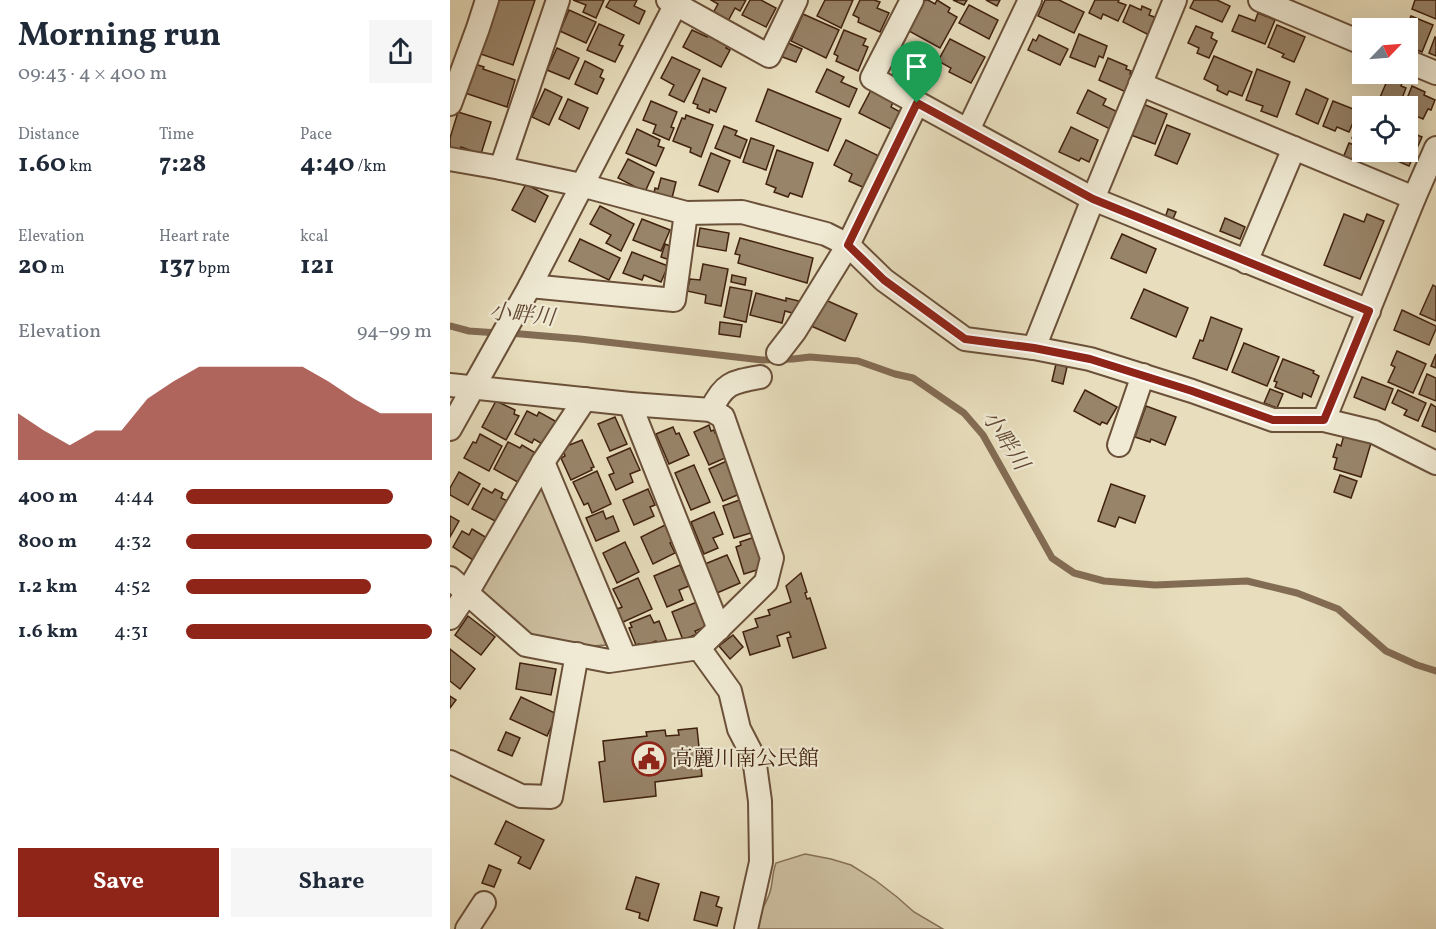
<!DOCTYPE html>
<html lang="en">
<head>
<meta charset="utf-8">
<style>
  body { margin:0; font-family:Vollkorn,"Noto Serif JP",serif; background:#f6f6f7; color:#1f2937; height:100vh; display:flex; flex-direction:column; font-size:22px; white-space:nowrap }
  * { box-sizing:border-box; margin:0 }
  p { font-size:20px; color:#747a83 }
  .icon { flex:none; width:33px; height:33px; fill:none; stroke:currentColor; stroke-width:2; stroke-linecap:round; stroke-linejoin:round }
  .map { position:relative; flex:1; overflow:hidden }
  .details { display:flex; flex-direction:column; background:#fff; width:450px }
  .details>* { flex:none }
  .needle { width:39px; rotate:65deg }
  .fabs { position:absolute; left:902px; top:18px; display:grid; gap:12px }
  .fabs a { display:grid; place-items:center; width:66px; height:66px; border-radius:0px; background:#fff; box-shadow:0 6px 24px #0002; font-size:30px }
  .pin { position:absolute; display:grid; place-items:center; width:51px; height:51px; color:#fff; margin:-62px -26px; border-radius:50% 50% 50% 0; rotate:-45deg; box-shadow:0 0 6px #0007 }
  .pin .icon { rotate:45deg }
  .round { display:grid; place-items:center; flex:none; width:63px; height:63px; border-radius:0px; background:#f6f6f7 }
  .summary { display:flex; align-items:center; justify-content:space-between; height:102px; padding:0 18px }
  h1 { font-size:33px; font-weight:700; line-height:45px }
  .metrics { display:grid; grid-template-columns:repeat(3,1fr); gap:9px; height:102px; padding:6px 18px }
  .metrics div { display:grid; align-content:center }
  .metrics b { font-size:26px; font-weight:700 }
  .metrics small { font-size:16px; font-weight:400 }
  .metrics p { font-size:16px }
  .chart { height:168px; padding:12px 18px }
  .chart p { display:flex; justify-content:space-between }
  .chart svg { width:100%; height:108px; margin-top:6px; fill:#8f2418; opacity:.7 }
  .action { display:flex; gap:12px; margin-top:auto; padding:12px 18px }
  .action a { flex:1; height:69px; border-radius:0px; background:#8f2418; color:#fff; font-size:24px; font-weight:700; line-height:69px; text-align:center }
  .action a+a { background:#f6f6f7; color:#1f2937 }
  ul { padding:0 18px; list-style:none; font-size:20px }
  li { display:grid; grid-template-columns:96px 72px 1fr; align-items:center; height:45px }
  li i { height:15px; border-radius:8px; background:#8f2418 }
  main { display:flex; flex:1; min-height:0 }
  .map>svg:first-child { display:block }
  .green { fill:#ccbe9f; stroke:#867057; stroke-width:1.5 }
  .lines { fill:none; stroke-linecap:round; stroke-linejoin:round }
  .stream { stroke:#836c54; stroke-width:7 }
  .building { fill:#988469; stroke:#41220f; stroke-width:1.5 }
  .minor-casing { stroke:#6b513a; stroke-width:26 }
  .minor { stroke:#f0ead4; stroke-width:22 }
  .route-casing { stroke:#fff; stroke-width:12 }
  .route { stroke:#8f2418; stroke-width:8 }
  .labels { text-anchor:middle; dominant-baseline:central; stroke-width:4.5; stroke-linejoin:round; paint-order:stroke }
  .poi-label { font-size:21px; fill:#41220f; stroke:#f0ead4; text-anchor:start }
  .water-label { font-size:22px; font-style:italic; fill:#624732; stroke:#f0ead4 }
</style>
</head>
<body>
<main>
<section class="details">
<div class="summary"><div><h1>Morning run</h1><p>09:43 · 4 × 400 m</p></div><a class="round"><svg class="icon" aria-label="share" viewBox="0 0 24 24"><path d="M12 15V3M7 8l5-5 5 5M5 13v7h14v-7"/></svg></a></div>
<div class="metrics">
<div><p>Distance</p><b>1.60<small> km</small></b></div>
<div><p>Time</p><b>7:28</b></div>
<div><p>Pace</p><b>4:40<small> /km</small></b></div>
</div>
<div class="metrics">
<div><p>Elevation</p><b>20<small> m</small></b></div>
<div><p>Heart rate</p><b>137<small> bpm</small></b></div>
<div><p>kcal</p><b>121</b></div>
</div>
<div class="chart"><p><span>Elevation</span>94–99 m</p>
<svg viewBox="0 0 160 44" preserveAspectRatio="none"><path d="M0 44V25L10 32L20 38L30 32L40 32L50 19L60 12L70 6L80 6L90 6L100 6L110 6L120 12L130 19L140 25L150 25L160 25V44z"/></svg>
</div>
<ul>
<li><b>400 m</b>4:44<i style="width:84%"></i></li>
<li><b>800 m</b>4:32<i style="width:100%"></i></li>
<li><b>1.2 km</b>4:52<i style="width:75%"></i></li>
<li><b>1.6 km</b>4:31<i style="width:100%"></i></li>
</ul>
<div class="action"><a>Save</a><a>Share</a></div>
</section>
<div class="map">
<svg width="986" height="929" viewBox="0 0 986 929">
  <rect width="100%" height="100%" fill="#e8debd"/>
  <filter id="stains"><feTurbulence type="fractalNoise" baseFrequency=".00333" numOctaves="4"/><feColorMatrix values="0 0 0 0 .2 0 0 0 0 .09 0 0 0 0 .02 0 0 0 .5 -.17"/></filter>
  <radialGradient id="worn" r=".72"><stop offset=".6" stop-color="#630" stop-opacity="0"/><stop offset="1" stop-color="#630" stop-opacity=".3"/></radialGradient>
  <g class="green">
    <path d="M92,486L156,645L126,647L77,634L31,591Z"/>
    <path d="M355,854L381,859L401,865L425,880L447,897L464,912L493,929H305C307,915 316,905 320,892C323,882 322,873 326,863Z"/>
  </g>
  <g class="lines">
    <g class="stream">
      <path d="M0,326L19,331L48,333"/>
      <path d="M59,333L130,339L312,360L343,359L360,357L408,361L445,374L463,378L514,413L533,435L602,558L624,573L654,581L705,585L797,581L847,593L888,609L936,651L967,665L986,671"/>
    </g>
  </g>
  <g class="building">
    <path d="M43,0H85L63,65L25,52Z"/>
    <path d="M123,0H154L146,18L133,12L136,5Z"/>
    <path d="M160,0H187L184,6L195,11L189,24L156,7Z"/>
    <path d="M261,0H296L290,11L285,8L277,23L262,15L268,4Z"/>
    <path d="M300,0H311L326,8L316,27L292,15Z"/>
    <path d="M375,0H403L391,28L367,16Z"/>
    <path d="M410,0H424L430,2L427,8L439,13L430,32L408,22L409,18L403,15Z"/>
    <path d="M475,0H478L485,4L487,0L500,8L498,12L507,17L490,48L459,31Z"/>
    <path d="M503,0H517L514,5Z"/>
    <path d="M536,0H550L547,6Z"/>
    <path d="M595,0H609L634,12L624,33L588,16Z"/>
    <path d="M645,0H669L668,2L676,5L668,21L653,14L651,19L639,13Z"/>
    <path d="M744,0H767L780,6L772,22L740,8Z"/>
    <path d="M965,0H986V19L962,9Z"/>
    <path d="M519,5L548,20L539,39L509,23Z"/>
    <path d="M680,5L691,10L692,6L701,10L699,15L707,18L699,35L673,22Z"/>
    <path d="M119,10L146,22L136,43L110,31Z"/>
    <path d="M808,13L825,20L815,44L782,31L789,15L805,21Z"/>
    <path d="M353,14L389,30L376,58L341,41Z"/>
    <path d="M961,16L983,25L972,52L957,46V28H956Z"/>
    <path d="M149,24L174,35L169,45L173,46L165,62L137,50Z"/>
    <path d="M827,25L855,37L844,62L832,57L834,54L818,47Z"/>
    <path d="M746,26L763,33L761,38L767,41L759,58L747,53L749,48L738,43Z"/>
    <path d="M242,30L257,37L258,34L278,45L276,48L280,50L271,67L233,47Z"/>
    <path d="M394,30L416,39L413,45L418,47L408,71L386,61L388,56L384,54Z"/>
    <path d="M629,34L657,46L653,58L649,56L645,67L620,57Z"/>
    <path d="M589,35L618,49L610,65L578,50L583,39L586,41Z"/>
    <path d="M985,37L986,38V56L979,53Z"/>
    <path d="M500,39L535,57L521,83L499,72L501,68L488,61Z"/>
    <path d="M336,42L352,49L346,62L330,56Z"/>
    <path d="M457,47L479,59L464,87L442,75Z"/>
    <path d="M107,48L129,58L119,79L97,70Z"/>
    <path d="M764,56L802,72L792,96L779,91L777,95L767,90L768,86L754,79Z"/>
    <path d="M222,57L250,70L234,102L219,95L224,85L211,78Z"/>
    <path d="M658,58L677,66L676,69L681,71L680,74L683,75L676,92L649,80Z"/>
    <path d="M135,61L153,70L150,77L154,79L147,94L125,84Z"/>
    <path d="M25,64L34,67L33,69L65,80L57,107L12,92Z"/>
    <path d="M377,69L394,77L391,82L407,89L399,107L366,92Z"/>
    <path d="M807,69L840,82L827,117L811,111L813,106L796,100Z"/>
    <path d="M940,74H951L955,75L951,86L956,88L949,106H939L928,102Z"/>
    <path d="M253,78L276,88L266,112L260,109L259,113L247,108L248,105L243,103Z"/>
    <path d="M962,86L975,92L974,95L985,100L981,110L978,109L973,119L957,112V106H954Z"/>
    <path d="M95,89L112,97L99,125L82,117Z"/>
    <path d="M318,89L391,119L378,151L306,121Z"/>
    <path d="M856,89L878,99L868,124L846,114Z"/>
    <path d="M421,90L443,102L441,107L452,113L443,130L409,113Z"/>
    <path d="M638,90L656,99L653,105L668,112L660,129L627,113Z"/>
    <path d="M118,99L138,108L129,129L109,119Z"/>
    <path d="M201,101L227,112L221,127L224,128L219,140L203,133L206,125L193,120Z"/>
    <path d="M883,101L908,111L899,132L887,127L885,131L873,126Z"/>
    <path d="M693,104L717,114L705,144L681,135Z"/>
    <path d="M8,112L41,122L31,154L11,147L10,151L0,148V138Z"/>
    <path d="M911,114H912V142L902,138Z"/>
    <path d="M236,115L263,125L251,157L240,152L241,148L223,141L232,118L235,119Z"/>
    <path d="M717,125L740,134L727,164L705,155Z"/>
    <path d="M274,126L287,131L285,135L297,140L290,158L265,148Z"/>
    <path d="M621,127L648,140L639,162L631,158L629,161L609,152Z"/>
    <path d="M187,129L210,140L208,146L214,148L206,166L176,153Z"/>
    <path d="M957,131L972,137L959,166L929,153L930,152H957Z"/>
    <path d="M301,138L324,146L316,170L293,162Z"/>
    <path d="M396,140L431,157L417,189L399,181L402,174L384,165Z"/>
    <path d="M899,143L912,148L906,163L893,158Z"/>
    <path d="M327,150L363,163L352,197L340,193L338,197L324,192L326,188L316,184Z"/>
    <path d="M261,153L280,161L268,192L249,185Z"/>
    <path d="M178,159L204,172L195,192L168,178Z"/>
    <path d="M211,178L226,182L221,202L203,198L205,188L208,189Z"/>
    <path d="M76,184L98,196L85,222L62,210Z"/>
    <path d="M150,206L184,224L171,251L156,243L161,235L140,224Z"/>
    <path d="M718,209L726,212L722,221L715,218Z"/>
    <path d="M894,214L914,222L917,214L934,221L910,279L874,265Z"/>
    <path d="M775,218L795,227L790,239L770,231Z"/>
    <path d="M192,219L220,230L211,251L183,240Z"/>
    <path d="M250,228L279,233L276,251L247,246Z"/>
    <path d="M672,234L706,249L696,273L661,258Z"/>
    <path d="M290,238L363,258L357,283L288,263L290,255L285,254Z"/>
    <path d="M130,239L170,258L159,280L119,261Z"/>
    <path d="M215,244L225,248L220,260L211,257Z"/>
    <path d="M182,252L218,266L211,282L194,275L192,280L173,273Z"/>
    <path d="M253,264L278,269L271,306L255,303L256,295L237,291L240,279L250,280Z"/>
    <path d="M282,275L296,278L295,285L281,282Z"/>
    <path d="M983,285L986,287V321L970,314Z"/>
    <path d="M280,287L302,291L296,322L274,317Z"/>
    <path d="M694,289L738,308L726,337L681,318Z"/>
    <path d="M306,293L336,301V298L349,301L346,314L335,311L332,323L300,315Z"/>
    <path d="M371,298L407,314L395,341L359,325Z"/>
    <path d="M952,310L986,326V329L979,345L944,330Z"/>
    <path d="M761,317L792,329L777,370L743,358L750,340L753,341Z"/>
    <path d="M270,322L292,325L290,337L269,334Z"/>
    <path d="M794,343L829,357L817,386L782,372Z"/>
    <path d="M947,351L976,364L963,393L938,382L945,367L941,365Z"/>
    <path d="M986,354V368L981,366Z"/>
    <path d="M833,359L864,371L863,373L869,376L861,397L853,393L852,398L825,387L827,382L824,381Z"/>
    <path d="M606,364L617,367L613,384L602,381Z"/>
    <path d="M977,374L986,378V401L969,394Z"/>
    <path d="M912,377L943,389L935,410L904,397Z"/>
    <path d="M820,389L833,394L827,408L814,403Z"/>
    <path d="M635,390L667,407L657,424L652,422L650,425L624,411Z"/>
    <path d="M948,390L976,403L968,421L954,415L957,410L942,403Z"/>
    <path d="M46,401L65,410L64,414L69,416L56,440L32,427Z"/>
    <path d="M981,404L986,407V432L972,426Z"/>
    <path d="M696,406L726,417L715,445L701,439L700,442L685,437Z"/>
    <path d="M77,411L87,416L89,412L107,422L94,445L84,439L82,443L65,434Z"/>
    <path d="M165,417L177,444L160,451L148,424Z"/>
    <path d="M259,425L261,431L264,430L265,433L268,432L282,455L259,465L244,432Z"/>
    <path d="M223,427L226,434L229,433L239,455L219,464L206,434Z"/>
    <path d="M30,434L52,446L39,471L14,458L23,442L26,443Z"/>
    <path d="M894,435L921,443L911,477L884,469L887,458L883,457L887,444L891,446Z"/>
    <path d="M132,440L144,467L141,468L142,470L121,480L111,458L115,456L112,448Z"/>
    <path d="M58,442L70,448L72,445L89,455L73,485L44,469Z"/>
    <path d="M180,448L190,470L180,474L183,482L166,490L159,475L164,473L157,458Z"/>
    <path d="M281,459L292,493L273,501L259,469Z"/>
    <path d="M244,465L260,502L241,510L225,473Z"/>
    <path d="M147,471L161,504L142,513L138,503L134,505L123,482Z"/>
    <path d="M9,472L30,484L18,505L0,495V488Z"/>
    <path d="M890,475L907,481L901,498L884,492Z"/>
    <path d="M661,484L695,496L685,523L669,517L665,527L648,521Z"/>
    <path d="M33,488L42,493L45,489L53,493L51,498L58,501L47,522L22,509Z"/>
    <path d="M198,489L205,505L200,507L204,516L184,525L173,500Z"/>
    <path d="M292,499L304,532L284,538L273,506Z"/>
    <path d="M153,511L156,519L163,516L169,531L146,541L136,518Z"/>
    <path d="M264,512L273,534L263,538L268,548L254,554L241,522Z"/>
    <path d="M0,516L9,521L0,537Z"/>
    <path d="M215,525L223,542L220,543L225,553L203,564L191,537Z"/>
    <path d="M22,529L37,538L23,560L3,547L12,531L19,535Z"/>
    <path d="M305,537L313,562L308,564L310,569L294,574L286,547L291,545L290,542Z"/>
    <path d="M175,542L189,572L167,583L153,553Z"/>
    <path d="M277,555L290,583L267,593L255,564Z"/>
    <path d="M230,565L239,586L229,590L233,600L217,607L204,576Z"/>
    <path d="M351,573L357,592L355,593L357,599L360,598L376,648L343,658L337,638L341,637L339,632L327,636L330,646L300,655L293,632L308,627L305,619L320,615L318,610L341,602L336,586Z"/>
    <path d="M188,578L202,609L171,623L165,610L172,607L163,589Z"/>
    <path d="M247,602L257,626L245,631L247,634L233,640L222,612Z"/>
    <path d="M200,615L204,623L209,621L217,641L208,645L206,641L191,647L189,644L186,645L179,628L182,627L180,623Z"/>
    <path d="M18,616L45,637L31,655L5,635Z"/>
    <path d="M283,635L293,647L280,659L269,646Z"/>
    <path d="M0,649L25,669L10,689L0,681Z"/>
    <path d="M70,663L106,669L101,695L66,689Z"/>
    <path d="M0,696L6,700L0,708Z"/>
    <path d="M71,697L107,714L97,736L60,719Z"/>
    <path d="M247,728L252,776L205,782L206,796L154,802L149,762L155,761L153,741L197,736L196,732L215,730L216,736L229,735L228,730Z"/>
    <path d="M56,732L70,738L62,756L48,750Z"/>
    <path d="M56,821L94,840L80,869L68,863L71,857L45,844Z"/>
    <path d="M39,865L51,870L44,887L32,883Z"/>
    <path d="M186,877L209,884L198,921L189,918L190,913L176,909Z"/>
    <path d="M251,892L269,897L266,906L272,908L267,926L244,920Z"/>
  </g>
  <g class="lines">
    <defs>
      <g id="minor">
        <path d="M218,0L319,56L346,0"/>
        <path d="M462,0L422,78L643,199L919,311"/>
        <path d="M810,0L912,43"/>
        <path d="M957,61L986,73"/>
        <path d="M690,84L964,198"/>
        <path d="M0,104L28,28L37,0"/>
        <path d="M518,130L580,0"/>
        <path d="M0,159L51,168L131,185L236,213L292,212L376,234L398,245L434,280L515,339L584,348L640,359L742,391L823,420H874L924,432L986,463"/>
        <path d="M51,168L108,0"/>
        <path d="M796,262L844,148"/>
        <path d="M80,286L224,300L236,213"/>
        <path d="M584,348L643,199L725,0"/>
        <path d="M328,353L345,331L398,245L467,103"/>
        <path d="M0,385L180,404L261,410"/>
        <path d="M180,404L269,629"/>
        <path d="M874,420L964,198L986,148"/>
        <path d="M0,429L80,286L228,0"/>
        <path d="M669,445L693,375"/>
        <path d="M93,462L175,658"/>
        <path d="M0,578L76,645L159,661L249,648L316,582L322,558L273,417L261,410C274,383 282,382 310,377"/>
        <path d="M0,618L17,593L93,462L135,399"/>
        <path d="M249,648L280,691L289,729L304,758L310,801L311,862L296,929"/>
        <path d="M0,762L71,796L101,797L127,654"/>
        <path d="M17,929L34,903"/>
      </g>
    </defs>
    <use href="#minor" class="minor-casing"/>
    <use href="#minor" class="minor"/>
  </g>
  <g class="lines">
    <defs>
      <path id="route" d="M467,103L643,199L919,311L874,420H823L742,391L640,359L584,348L515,339L434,280L398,245Z"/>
    </defs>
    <use href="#route" class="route-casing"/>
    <use href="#route" class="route"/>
  </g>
  <defs>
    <symbol id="civic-ring" viewBox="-11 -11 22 22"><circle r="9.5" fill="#f0ead4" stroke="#8f2418" stroke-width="1.5"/><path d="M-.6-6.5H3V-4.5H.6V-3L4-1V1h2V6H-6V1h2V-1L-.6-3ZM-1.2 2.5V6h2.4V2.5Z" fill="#8f2418"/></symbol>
  </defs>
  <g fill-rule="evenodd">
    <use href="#civic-ring" x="180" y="740" width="38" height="38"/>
  </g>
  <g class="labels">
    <g class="poi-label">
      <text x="222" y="759">高麗川南公民館</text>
    </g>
    <g class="water-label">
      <text transform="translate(72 316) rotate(6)">小畔川</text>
      <text transform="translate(554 441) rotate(57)">小畔川</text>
    </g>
  </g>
  <rect width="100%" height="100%" filter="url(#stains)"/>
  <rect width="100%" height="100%" fill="url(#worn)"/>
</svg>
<div class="fabs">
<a><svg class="needle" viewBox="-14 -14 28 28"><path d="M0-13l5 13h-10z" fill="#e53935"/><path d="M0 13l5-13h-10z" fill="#747a83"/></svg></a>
<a><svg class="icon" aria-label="locate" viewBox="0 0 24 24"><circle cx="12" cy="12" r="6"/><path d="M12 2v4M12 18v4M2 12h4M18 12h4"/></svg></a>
</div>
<div class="pin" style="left:467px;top:103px;background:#1e9e55"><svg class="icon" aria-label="arrive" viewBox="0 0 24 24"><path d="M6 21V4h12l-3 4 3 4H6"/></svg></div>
</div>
</main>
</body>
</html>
